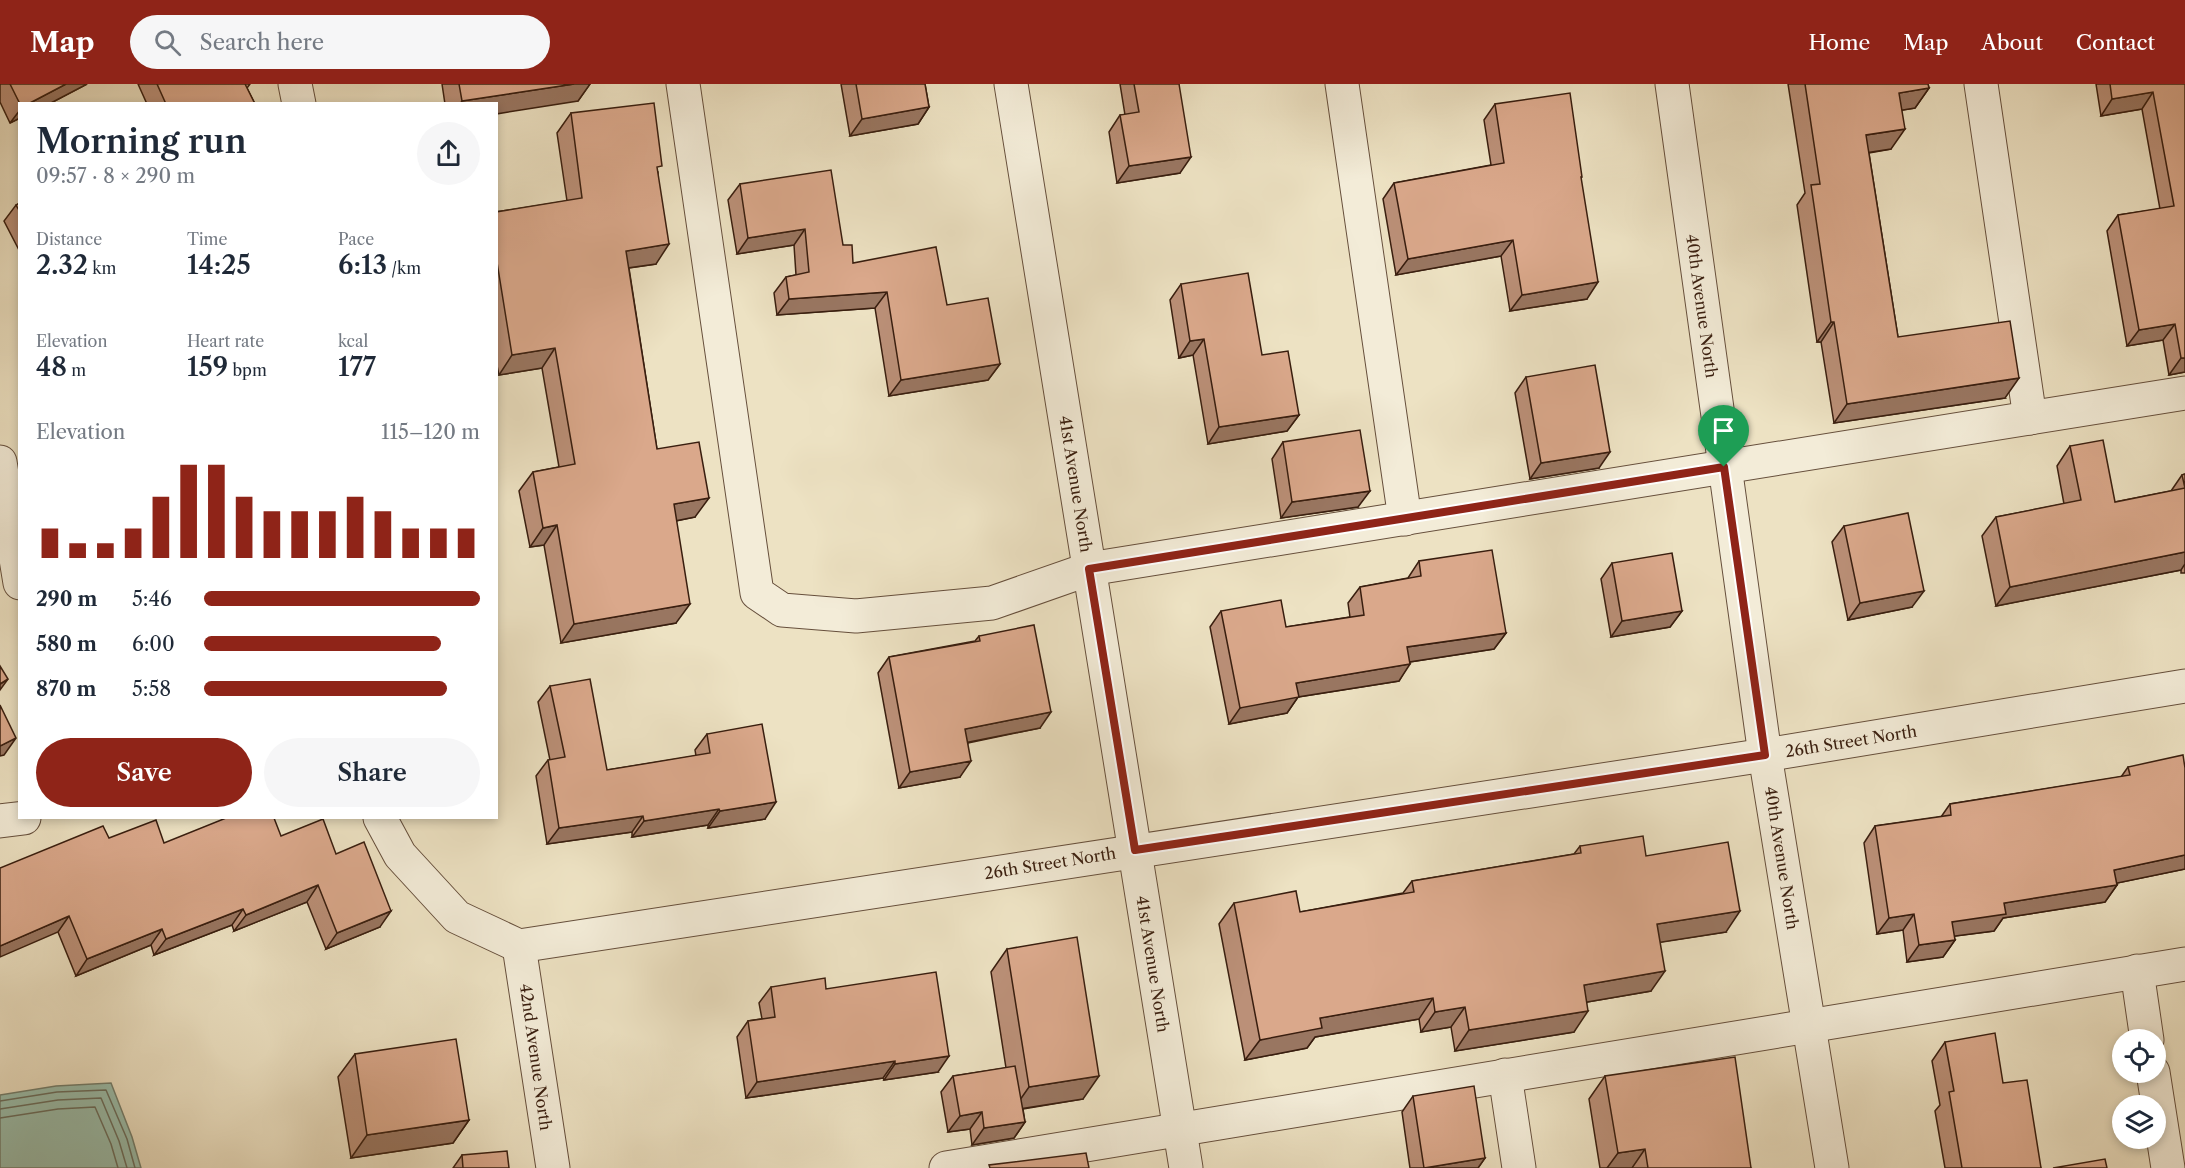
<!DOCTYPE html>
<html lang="en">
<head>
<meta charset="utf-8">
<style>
  body { margin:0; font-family:"Libre Caslon Text",serif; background:#f6f6f7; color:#1f2937; height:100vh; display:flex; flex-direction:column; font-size:22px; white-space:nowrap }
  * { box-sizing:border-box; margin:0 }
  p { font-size:20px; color:#747a83 }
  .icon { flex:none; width:33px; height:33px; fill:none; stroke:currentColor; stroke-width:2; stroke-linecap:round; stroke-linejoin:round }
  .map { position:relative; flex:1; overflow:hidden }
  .panel { position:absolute; left:18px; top:18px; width:480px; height:717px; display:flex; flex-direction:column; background:#fff; border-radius:0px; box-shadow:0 3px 9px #0003 }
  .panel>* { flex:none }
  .buttons { position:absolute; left:2112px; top:945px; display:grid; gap:12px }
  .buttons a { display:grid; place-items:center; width:54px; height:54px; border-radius:50%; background:#fff; box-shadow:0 3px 9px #0003; font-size:30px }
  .pin { position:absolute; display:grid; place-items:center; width:51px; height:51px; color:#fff; margin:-62px -26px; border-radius:50% 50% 50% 0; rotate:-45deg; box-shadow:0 0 6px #0007 }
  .pin .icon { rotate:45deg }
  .round { display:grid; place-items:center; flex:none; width:63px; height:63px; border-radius:32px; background:#f6f6f7 }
  .head { display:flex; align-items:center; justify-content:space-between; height:102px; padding:0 18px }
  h1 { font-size:33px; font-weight:600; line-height:45px }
  .metrics { display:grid; grid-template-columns:repeat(3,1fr); gap:9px; height:102px; padding:6px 18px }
  .metrics div { display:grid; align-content:center }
  .metrics b { font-size:26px; font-weight:600 }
  .metrics small { font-size:16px; font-weight:400 }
  .metrics p { font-size:16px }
  .chart { height:168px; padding:12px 18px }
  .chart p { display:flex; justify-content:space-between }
  .chart svg { width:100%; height:108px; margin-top:6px; stroke:#8f2418; stroke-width:6 }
  .cta { display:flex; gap:12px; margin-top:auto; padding:12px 18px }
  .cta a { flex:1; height:69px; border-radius:36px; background:#8f2418; color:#fff; font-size:24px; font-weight:600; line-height:69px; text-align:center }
  .cta a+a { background:#f6f6f7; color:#1f2937 }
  ul { padding:0 18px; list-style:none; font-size:20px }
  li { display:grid; grid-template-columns:96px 72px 1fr; align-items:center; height:45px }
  li i { height:15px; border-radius:8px; background:#8f2418 }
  header { display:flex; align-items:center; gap:36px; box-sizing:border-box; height:84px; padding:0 30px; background:#8f2418; color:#fff }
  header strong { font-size:28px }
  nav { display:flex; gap:33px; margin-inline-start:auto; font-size:21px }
  .search { width:420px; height:54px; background:#f6f6f7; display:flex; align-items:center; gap:15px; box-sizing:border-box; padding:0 21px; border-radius:33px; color:#747a83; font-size:22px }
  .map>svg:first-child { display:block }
  .water { fill:#9abfad; stroke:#737f6e; stroke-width:1.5 }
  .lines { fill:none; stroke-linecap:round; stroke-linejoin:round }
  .shore { stroke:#6a6e5e; stroke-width:1.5 }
  .minor-casing { stroke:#664f3c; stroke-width:35 }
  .minor { stroke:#f3ecd8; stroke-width:33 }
  .wall { fill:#bb9078; stroke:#391e0f; stroke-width:1.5 }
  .shaded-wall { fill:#997661; stroke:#391e0f; stroke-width:1.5 }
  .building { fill:#daa88b; stroke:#391e0f; stroke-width:1.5 }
  .route-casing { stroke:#fff; stroke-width:12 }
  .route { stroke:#8f2418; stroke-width:8 }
  .labels { text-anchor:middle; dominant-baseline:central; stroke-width:6; stroke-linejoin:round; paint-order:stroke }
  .street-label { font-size:16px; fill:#391e0f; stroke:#f3ecd8 }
</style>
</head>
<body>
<header>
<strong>Map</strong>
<div class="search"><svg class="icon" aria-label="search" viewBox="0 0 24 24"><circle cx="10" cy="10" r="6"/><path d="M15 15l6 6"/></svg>Search here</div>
<nav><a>Home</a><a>Map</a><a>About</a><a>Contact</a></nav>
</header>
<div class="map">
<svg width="2185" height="1084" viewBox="0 0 2185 1084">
  <rect width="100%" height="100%" fill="#ede2c3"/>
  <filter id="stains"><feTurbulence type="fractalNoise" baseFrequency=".00333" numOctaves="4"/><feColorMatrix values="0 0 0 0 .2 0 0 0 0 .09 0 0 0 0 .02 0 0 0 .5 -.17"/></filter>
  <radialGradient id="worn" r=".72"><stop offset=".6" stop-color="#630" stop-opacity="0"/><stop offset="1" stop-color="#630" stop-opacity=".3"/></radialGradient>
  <path class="water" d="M111,999L132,1053L141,1084H0V1011L56,1002Z"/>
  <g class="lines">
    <g class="shore">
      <path d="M0,1017L57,1008L106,1006L127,1055L135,1084"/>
      <path d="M0,1025L58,1016L101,1014L119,1057L127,1084"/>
      <path d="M0,1034L58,1025L95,1023L111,1060L118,1084"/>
    </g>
    <defs>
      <g id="minor">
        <path d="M295,0L299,20"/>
        <path d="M683,0L757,509L782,526L856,532L992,519L1089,485L2185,309"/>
        <path d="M1011,0L1186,1084"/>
        <path d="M1342,0L1405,435"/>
        <path d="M1672,0L1765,671L1832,1084"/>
        <path d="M1981,0L2030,334"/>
        <path d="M0,378L20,499"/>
        <path d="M380,734L400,771L457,833L519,862"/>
        <path d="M0,737L24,734"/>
        <path d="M519,862L1765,671L2185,602"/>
        <path d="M519,862L553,1084"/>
        <path d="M2137,887L2147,956"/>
        <path d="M2153,988L2168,1084"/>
        <path d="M1505,991L1519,1084"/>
        <path d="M946,1084L2185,880"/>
      </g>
    </defs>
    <use href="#minor" class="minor-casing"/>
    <use href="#minor" class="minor"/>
  </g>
  <g class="wall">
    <path d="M0,0H87L49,20H20V34L10,39L0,18Z"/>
    <path d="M138,0H250L247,4L255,20H147Z"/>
    <path d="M442,0H590L578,17L496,20H445Z"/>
    <path d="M841,0H925L929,23L918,40L850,52Z"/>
    <path d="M1120,0H1179L1180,89L1117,99L1109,48L1120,31H1125Z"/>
    <path d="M1788,0H1928L1929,4L1915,24L1902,26L1891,65L1869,69L1898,253L2005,314L1834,339L1821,258H1817L1797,121L1805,109Z"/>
    <path d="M2096,0H2185V288L2169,291L2163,256L2127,262L2107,147L2118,131L2160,125L2142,25L2101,32Z"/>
    <path d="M1495,20L1581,95L1587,215L1510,227L1501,172L1396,191L1383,115L1394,99L1491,81L1484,36Z"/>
    <path d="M571,29L658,88L656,180L629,184L657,365L695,433L676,437V539L561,559L544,461L530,463L519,407L533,388L559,383L542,284L499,291L496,277V128L567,117L557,49Z"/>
    <path d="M740,100L843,161L853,179L947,221L1000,280L988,296L889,312L875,224L777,231L774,209L786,193L796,191L794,161L737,170L728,116Z"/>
    <path d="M20,119V168L4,137L16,121Z"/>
    <path d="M1181,200L1262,271L1299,331L1287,347L1208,360L1193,271L1179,274L1170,216Z"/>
    <path d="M1526,293L1599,384L1530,395L1515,309Z"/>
    <path d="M1283,358L1358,423L1281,434L1272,375Z"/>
    <path d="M2070,362L2115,418L2171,407L2182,391L2185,390V489H2181V486L1996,522L1982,452L1996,433L2064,420L2057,382Z"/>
    <path d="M1844,442L1912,523L1848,536L1832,458Z"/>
    <path d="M1419,477L1506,549L1494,565L1410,578L1399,597L1298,613L1287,629L1229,640L1210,543L1221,527L1286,543L1350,533L1348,519L1360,503L1408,494Z"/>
    <path d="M1612,479L1682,527L1670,543L1611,553L1601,495Z"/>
    <path d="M979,552L1040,644L968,659L960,693L899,704L878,589L889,573L975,557Z"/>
    <path d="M550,602L607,686L696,672L695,666L707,650L765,735L708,744V741L632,753V748L547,760L536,692L548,676H550L538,618Z"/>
    <path d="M2128,683L2185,684V785L2117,799V801L2105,818L2003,834L1994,847L1954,852L1955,856L1943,873L1907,878L1903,846L1877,850L1864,759L1875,742L1941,733L1950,720L2121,693Z"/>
    <path d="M281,752L336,770L380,843L326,865L307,818L234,847L232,841L154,871L151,861L76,892L58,848L109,754L164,759Z"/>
    <path d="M1580,762L1646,772L1726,848L1660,858L1651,907L1587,918L1574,948L1455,967L1451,943L1421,948L1419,935L1315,953L1307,964L1245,976L1219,840L1234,819L1300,828L1403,809L1412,797L1574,770Z"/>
    <path d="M1007,865L1083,1015L1023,1025L1025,1038L1014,1054L972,1061L970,1045L948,1048L941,1008L953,992L1006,984L991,888Z"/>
    <path d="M771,903L826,905L938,988L884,996L883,994L746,1014L737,953L748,937L762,935L759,919Z"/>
    <path d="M1945,958L2003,999L2041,1084H1945L1935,1027L1940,1021L1932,977Z"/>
    <path d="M355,970L469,1036L453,1059L351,1074L338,993Z"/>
    <path d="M1605,992L1751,1084H1600L1589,1015Z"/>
    <path d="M1413,1012L1485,1074L1478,1084H1410L1402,1028Z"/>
    <path d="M462,1071L509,1084H453Z"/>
  </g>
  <g class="shaded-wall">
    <path d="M66,0H87L49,20H28Z"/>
    <path d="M574,0H590L578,17L496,30V20H460L462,17Z"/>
    <path d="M1929,4L1915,24L1885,29L1899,9Z"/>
    <path d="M2153,8L2142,25L2101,32L2112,15Z"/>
    <path d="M929,23L918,40L850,52L862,35Z"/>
    <path d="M20,26V34L10,39Z"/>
    <path d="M1905,45L1891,65L1852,71L1866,51Z"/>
    <path d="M1191,73L1180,89L1117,99L1129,82Z"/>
    <path d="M805,145L794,161L737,170L748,154Z"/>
    <path d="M1513,156L1501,172L1396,191L1408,175Z"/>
    <path d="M669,160L656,180L613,186L626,167Z"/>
    <path d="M1598,198L1587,215L1510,227L1522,211Z"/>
    <path d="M887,208L875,224L777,231L789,215Z"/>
    <path d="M1831,238H1834L1821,258H1817Z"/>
    <path d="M2175,240L2163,256L2127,262L2139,246Z"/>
    <path d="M1204,255L1193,271L1179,274L1190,257Z"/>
    <path d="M555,264L542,284L499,291L512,271Z"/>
    <path d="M2181,274H2185V288L2169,291Z"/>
    <path d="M1000,280L988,296L889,312L901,296Z"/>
    <path d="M2019,294L2005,314L1834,339L1847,320Z"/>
    <path d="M1299,331L1287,347L1208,360L1219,343Z"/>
    <path d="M1610,368L1599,384L1530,395L1541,379Z"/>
    <path d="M1370,407L1358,423L1281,434L1292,418Z"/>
    <path d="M709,414L695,433L660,440L674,420Z"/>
    <path d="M557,441L544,461L530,463L543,444Z"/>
    <path d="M2185,468V480L2181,486L1996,522L2010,503Z"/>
    <path d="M1924,507L1912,523L1848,536L1860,519Z"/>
    <path d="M690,520L676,539L561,559L574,540Z"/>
    <path d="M1682,527L1670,543L1611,553L1622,537Z"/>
    <path d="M1506,549L1494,565L1396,580L1407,563Z"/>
    <path d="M1410,580L1399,597L1298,613L1287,629L1229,640L1240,624L1296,599Z"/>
    <path d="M8,595L0,606V600Z"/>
    <path d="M1051,628L1040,644L954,661L965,645Z"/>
    <path d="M16,654L4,671L0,672V662Z"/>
    <path d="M971,677L960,693L899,704L910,688Z"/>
    <path d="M776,718L765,735L708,744L720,727Z"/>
    <path d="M719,725L708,741L632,753L644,737Z"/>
    <path d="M643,732L632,748L547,760L559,744Z"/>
    <path d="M2185,771V785L2103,802L2114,786Z"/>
    <path d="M318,801L307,818L234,847L246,831Z"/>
    <path d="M2117,801L2105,818L2003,834L1994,847L1940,854L1952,838L2004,819Z"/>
    <path d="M243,825L232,841L154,871L166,855Z"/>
    <path d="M391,827L380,843L326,865L337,849Z"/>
    <path d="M1740,827L1726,848L1643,861L1657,840Z"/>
    <path d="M1914,830L1903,846L1877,850L1889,834Z"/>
    <path d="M69,832L58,848L0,873V862Z"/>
    <path d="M162,845L151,861L76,892L87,875Z"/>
    <path d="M1955,856L1943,873L1907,878L1919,861Z"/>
    <path d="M1665,887L1651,907L1570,921L1584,901Z"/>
    <path d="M1433,914L1419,935L1315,953L1307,964L1245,976L1260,956L1320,934Z"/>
    <path d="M1465,923L1451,943L1421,948L1435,928Z"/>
    <path d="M1588,927L1574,948L1455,967L1469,946Z"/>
    <path d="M949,972L938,988L884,996L895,980Z"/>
    <path d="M895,977L883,994L746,1014L757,998Z"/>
    <path d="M1099,992L1083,1015L1013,1026L1029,1003Z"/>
    <path d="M982,1028L970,1045L948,1048L960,1032Z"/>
    <path d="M469,1036L453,1059L351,1074L367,1051Z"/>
    <path d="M1025,1038L1014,1054L972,1061L984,1044Z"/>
    <path d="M1645,1065L1632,1084H1607L1618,1069Z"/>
    <path d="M1485,1074L1478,1084H1423H1424Z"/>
  </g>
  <g class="building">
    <path d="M10,0H66L28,20H20Z"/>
    <path d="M157,0H245L255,20H166Z"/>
    <path d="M459,0H574L462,17Z"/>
    <path d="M856,0H925L929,23L862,35Z"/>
    <path d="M1134,0H1179L1191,73L1129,82L1120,31L1139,28Z"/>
    <path d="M1805,0H1928L1929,4L1899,9L1905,45L1866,51L1898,253L2010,237L2019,294L1847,320L1834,238H1831L1811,101L1820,100Z"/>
    <path d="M2110,0H2185V274H2181L2175,240L2139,246L2118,131L2174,122L2153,8L2112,15Z"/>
    <path d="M1570,9L1582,93H1581L1598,198L1522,211L1513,156L1408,175L1394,99L1504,79L1495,20Z"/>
    <path d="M654,19L662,82L657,83L669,160L626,167L657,365L699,358L709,414L674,420L690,520L574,540L557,441L543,444L533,388L575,380L555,264L512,271L496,172V128L582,114L571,29Z"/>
    <path d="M831,86L843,161H852L853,179L936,163L947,221L988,214L1000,280L901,296L887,208L789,215L786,193L809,188L805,145L748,154L740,100Z"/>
    <path d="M20,119V128L16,121Z"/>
    <path d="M1248,189L1262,271L1288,267L1299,331L1219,343L1204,255L1190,257L1181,200Z"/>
    <path d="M1595,281L1610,368L1541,379L1526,293Z"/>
    <path d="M1360,346L1370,407L1292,418L1283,358Z"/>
    <path d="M2103,356L2115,418L2185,404L2182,391L2185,390V468L2010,503L1996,433L2081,416L2070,362Z"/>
    <path d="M1908,429L1924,507L1860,519L1844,442Z"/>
    <path d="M1492,466L1506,549L1407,563L1410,580L1296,599L1299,613L1240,624L1221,527L1281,516L1286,543L1364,531L1360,503L1421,492L1419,477Z"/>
    <path d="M1672,469L1682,527L1622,537L1612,479Z"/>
    <path d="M1034,541L1051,628L965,645L971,677L910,688L889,573L980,557L979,552Z"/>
    <path d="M0,582L8,595L0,600Z"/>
    <path d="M590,595L607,686L710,669L707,650L762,640L776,718L720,727L719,725L644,737L643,732L559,744L548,676L565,673L550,602Z"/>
    <path d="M0,621L16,654L0,662Z"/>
    <path d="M2183,671L2185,684V771L2114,786L2117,801L2004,819L2006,830L1952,838L1955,856L1919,861L1914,830L1889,834L1875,742L1951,731L1950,720L2130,691L2128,683Z"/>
    <path d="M226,734H274L281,752L323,735L336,770L364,758L391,827L337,849L318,801L246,831L243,825L166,855L162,845L87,875L69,832L0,862V784L103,742L109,754L156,736L164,759Z"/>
    <path d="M1643,752L1646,772L1728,758L1740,827L1657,840L1665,887L1584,901L1588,927L1469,946L1465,923L1435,928L1433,914L1320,934L1322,944L1260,956L1234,819L1296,807L1300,828L1414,808L1412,797L1581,769L1580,762Z"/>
    <path d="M1077,853L1099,992L1029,1003L1007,865Z"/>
    <path d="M936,888L949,972L895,980V977L757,998L748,937L775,933L771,903L825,894L826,905Z"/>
    <path d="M1995,949L2003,999L2027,996L2041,1084H1962L1949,1008L1954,1007L1945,958Z"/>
    <path d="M456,955L469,1036L367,1051L355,970Z"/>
    <path d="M1735,973L1751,1084H1648L1645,1065L1618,1069L1605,992Z"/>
    <path d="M1015,982L1025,1038L984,1044L982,1028L960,1032L953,992Z"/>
    <path d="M1474,1002L1485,1074L1424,1084L1413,1012Z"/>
    <path d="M507,1067L509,1084H463L462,1071Z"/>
    <path d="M1086,1069L1089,1084H990L989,1081Z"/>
    <path d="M2105,1075L2107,1084H2053Z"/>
  </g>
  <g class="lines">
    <defs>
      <path id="route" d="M1724,383L1765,671L1135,766L1089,485Z"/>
    </defs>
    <use href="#route" class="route-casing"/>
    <use href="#route" class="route"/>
  </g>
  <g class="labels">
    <g class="street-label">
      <text transform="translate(1702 222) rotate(82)">40th Avenue North</text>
      <text transform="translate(1076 400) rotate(81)">41st Avenue North</text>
      <text transform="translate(1851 657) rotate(-9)">26th Street North</text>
      <text transform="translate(1782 774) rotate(81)">40th Avenue North</text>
      <text transform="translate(1050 779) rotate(-9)">26th Street North</text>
      <text transform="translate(1153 880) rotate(81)">41st Avenue North</text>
      <text transform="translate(536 973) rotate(82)">42nd Avenue North</text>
    </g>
  </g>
  <rect width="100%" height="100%" filter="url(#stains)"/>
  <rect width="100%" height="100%" fill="url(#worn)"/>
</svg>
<div class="buttons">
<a><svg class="icon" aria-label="locate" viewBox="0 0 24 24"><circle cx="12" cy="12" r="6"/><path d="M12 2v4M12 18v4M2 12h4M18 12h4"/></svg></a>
<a><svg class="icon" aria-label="layers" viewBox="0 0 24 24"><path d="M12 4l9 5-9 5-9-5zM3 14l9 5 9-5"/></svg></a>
</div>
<div class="pin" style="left:1724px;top:383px;background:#1e9e55"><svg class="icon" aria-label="arrive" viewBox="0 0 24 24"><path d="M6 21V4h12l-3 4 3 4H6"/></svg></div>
<section class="panel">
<div class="head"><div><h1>Morning run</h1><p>09:57 · 8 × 290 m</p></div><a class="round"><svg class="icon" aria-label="share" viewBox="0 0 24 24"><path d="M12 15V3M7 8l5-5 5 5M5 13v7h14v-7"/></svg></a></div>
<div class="metrics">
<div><p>Distance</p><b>2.32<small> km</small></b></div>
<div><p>Time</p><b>14:25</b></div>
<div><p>Pace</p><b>6:13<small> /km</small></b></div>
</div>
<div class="metrics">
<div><p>Elevation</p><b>48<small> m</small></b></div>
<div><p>Heart rate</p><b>159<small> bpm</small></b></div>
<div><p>kcal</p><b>177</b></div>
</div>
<div class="chart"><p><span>Elevation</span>115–120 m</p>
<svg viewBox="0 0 160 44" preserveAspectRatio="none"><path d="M5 44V32M15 44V38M25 44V38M35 44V32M45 44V19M55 44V6M65 44V6M75 44V19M85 44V25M95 44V25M105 44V25M115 44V19M125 44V25M135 44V32M145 44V32M155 44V32"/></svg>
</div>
<ul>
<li><b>290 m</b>5:46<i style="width:100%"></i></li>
<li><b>580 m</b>6:00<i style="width:86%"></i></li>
<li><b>870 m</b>5:58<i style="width:88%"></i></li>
</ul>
<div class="cta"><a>Save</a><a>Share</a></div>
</section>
</div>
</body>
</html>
